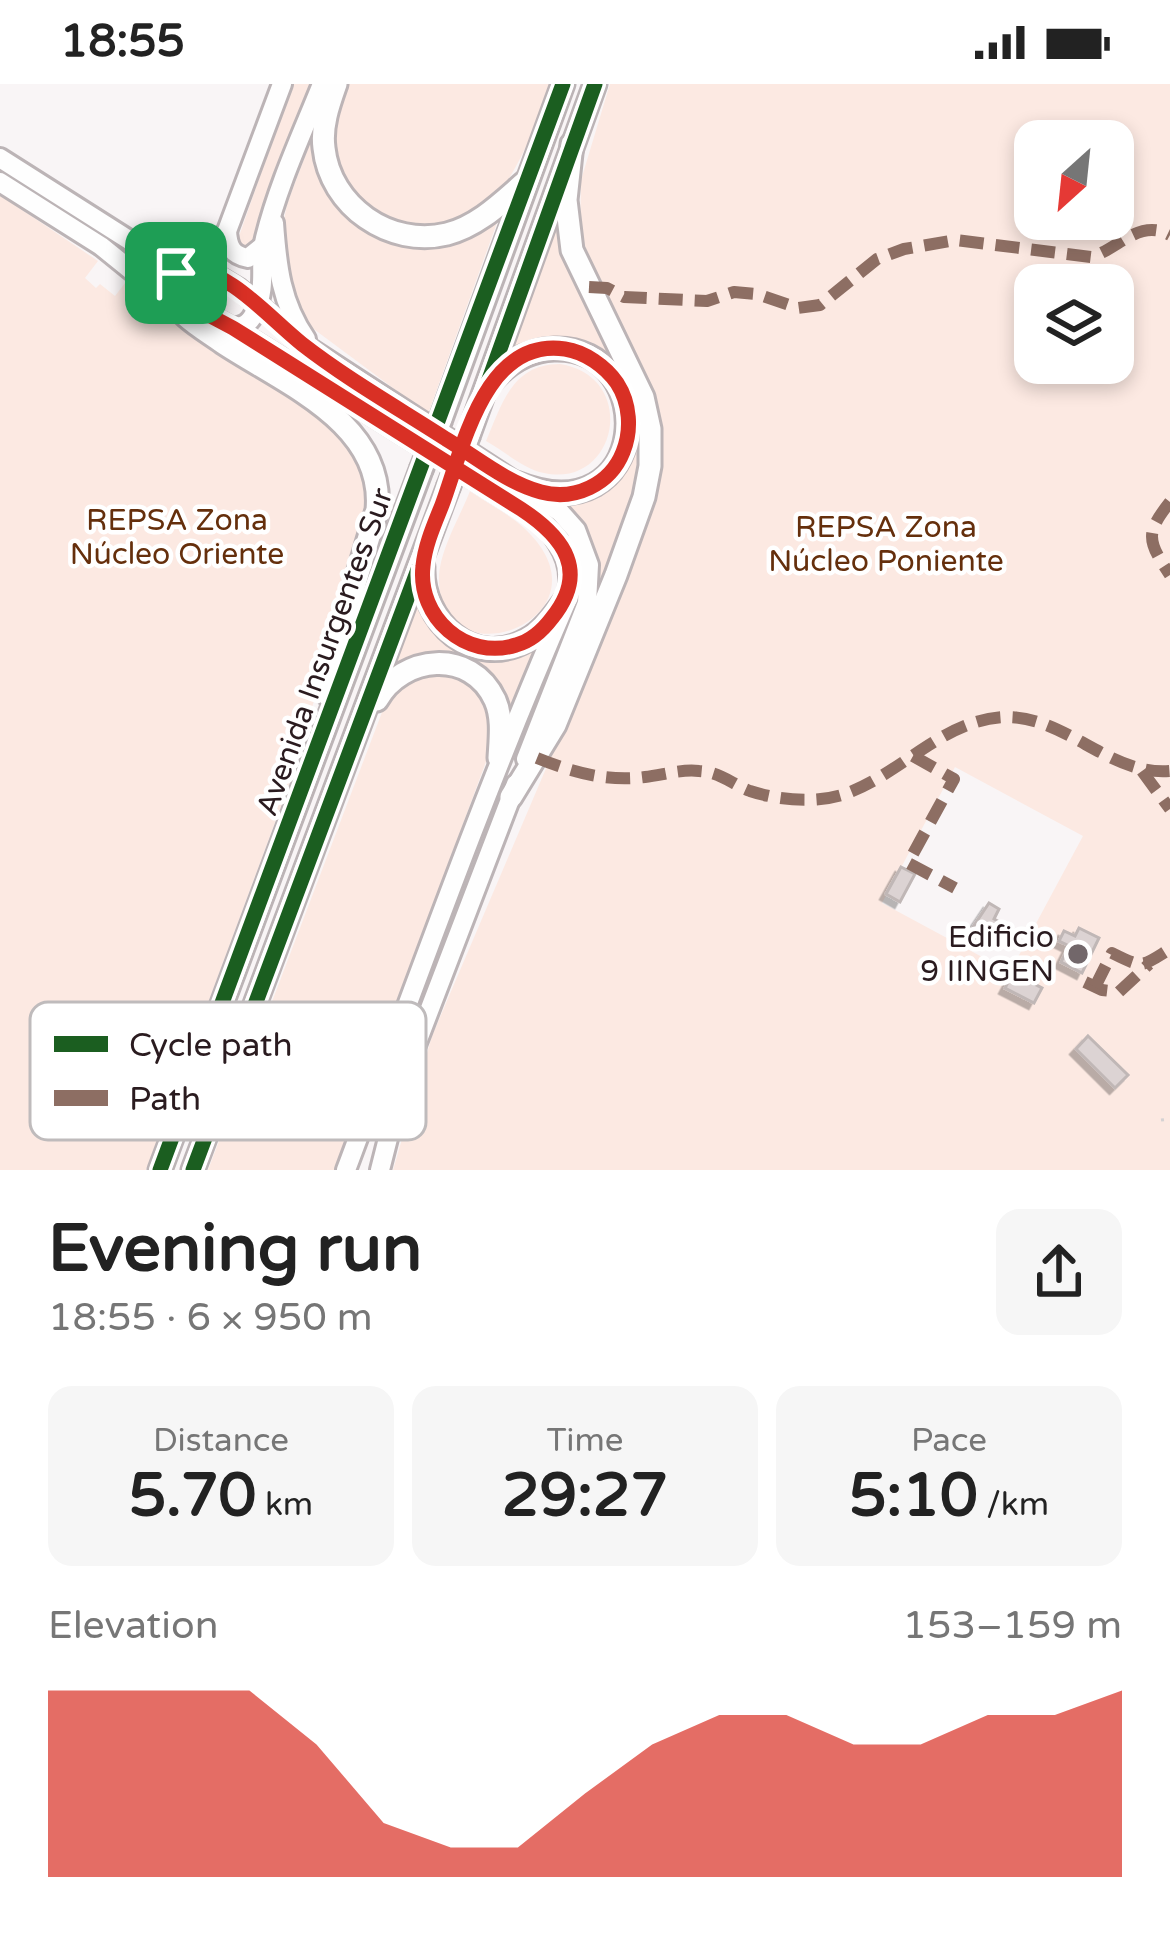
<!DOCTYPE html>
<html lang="en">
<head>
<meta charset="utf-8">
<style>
  body { margin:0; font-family:"Varela Round",sans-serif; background:#f6f6f6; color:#222; height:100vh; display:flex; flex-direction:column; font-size:45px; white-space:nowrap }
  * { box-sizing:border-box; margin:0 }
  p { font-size:39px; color:#767676 }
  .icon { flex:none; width:66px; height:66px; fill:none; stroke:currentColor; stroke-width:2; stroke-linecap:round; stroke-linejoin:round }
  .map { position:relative; height:1086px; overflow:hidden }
  .panel { display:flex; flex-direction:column; background:#fff; flex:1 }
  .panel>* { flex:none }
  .needle { width:78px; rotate:207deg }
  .fabs { position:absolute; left:1014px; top:36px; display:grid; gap:24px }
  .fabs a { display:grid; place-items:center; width:120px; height:120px; border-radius:24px; background:#fff; box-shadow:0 6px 18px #0003; font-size:60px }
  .pin { position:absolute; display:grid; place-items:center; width:102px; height:102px; color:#fff; margin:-51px; border-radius:24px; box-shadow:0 6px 18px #0006 }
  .round { display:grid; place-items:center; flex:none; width:126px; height:126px; border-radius:24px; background:#f6f6f6 }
  .summary { display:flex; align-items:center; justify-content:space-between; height:204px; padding:0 48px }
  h1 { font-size:66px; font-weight:700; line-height:90px }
  .metrics { display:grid; grid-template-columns:repeat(3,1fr); gap:18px; height:204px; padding:12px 48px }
  .metrics div { display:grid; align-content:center; border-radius:24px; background:#f6f6f6; text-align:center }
  .metrics b { font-size:60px; font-weight:700 }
  .metrics small { font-size:33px; font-weight:400 }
  .metrics p { font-size:33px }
  .chart { height:336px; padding:24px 48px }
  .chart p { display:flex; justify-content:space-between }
  .chart svg { width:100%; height:216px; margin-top:12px; fill:#d93025; opacity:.7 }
  .status { display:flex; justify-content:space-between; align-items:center; height:84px; padding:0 60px; background:#fff; direction:ltr }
  .status svg { height:33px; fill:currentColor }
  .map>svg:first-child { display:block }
  .green { fill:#fce9e2; fill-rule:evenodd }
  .building { fill:#dcd3d3; stroke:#c0b7b6; stroke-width:3; filter:url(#shadow) }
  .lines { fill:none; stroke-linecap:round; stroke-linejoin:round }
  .minor-casing { stroke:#bcb4b6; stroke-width:24 }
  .major-casing { stroke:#bcb4b6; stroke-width:27 }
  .path { stroke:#d4d2d3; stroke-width:3; stroke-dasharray:3 9; stroke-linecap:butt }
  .minor { stroke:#fefefe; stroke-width:18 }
  .major { stroke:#fefefe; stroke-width:21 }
  .major-bridge-casing { stroke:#bcb4b6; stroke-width:27; stroke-linecap:butt }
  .major-bridge { stroke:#fefefe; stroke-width:21 }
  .quiet { stroke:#8d6e63; stroke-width:12; stroke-dasharray:24 12; stroke-linecap:butt }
  .cycleway-casing { stroke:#fff; stroke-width:22 }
  .cycleway { stroke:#1b5e20; stroke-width:15 }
  .route-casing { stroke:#fff; stroke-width:24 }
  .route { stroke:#d93025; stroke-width:15 }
  .poi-dot { fill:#72676a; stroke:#fff; stroke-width:4.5 }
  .labels { text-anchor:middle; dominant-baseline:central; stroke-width:9; stroke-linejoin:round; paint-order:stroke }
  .park-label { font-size:30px; fill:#652f0c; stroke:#fff }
  .street-label { font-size:30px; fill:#2a1b1f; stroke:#fff }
  .poi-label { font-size:30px; fill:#2a1b1f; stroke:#fff; text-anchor:end }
  .key { fill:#fff; stroke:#bfbbbc; stroke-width:3 }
  .key-label { font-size:33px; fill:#2a1b1f }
</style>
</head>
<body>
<div class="status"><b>18:55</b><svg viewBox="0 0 49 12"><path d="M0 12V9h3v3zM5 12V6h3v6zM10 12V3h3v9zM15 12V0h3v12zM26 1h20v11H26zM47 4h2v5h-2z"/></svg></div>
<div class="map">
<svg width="1170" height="1086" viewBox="0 0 1170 1086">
  <defs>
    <filter id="shadow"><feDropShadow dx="-5.5" dy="5.5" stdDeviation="0" flood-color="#0004"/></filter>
  </defs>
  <rect width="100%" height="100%" fill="#f9f5f6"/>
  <g class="green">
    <path d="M292,0H317L251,164L236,161Z"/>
    <path d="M345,0H551C540,32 517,92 493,115C482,125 452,145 437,146C393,150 333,112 332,63C332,42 339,20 345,0Z"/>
    <path d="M610,0H1170V1086H393L432,952L605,546L661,391L663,355L653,306L615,236L580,150L581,96ZM1035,57H1113V135H1035ZM1035,201H1113V279H1035ZM955,683L1083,752L1010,888L882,819Z"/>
    <path d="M315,46L320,89L350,136L389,155L438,162L498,136L428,330L307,240L287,201L279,162L287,120Z"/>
    <path d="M0,111L98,177L85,194L96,204L100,200L115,212L125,199L191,252L341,348L366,387L369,431L290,698L146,1086H0Z"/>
    <path d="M558,138L618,283C577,250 561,257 513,266Z"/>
    <path d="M560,280C640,293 617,405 544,389C524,385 504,367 486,357C502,320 512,280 560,280Z"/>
    <path d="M643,334C643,404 624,443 599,506C594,464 591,449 559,419C615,406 626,387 643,334Z"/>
    <path d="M470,407C487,419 509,430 524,444C620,533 439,603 439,495C439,467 460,433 470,407Z"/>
    <path d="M417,519C453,567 475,591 537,564L511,632L505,605L485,586L454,574L412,572L388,588Z"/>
    <path d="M429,588C482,593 498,615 490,667L335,1086H208L384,623L405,599Z"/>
  </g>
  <g class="building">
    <path d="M901,783L915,790L900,818L886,810Z"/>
    <path d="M989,819L999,825L994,835L1003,840L997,853L986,847L984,853L971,846Z"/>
    <path d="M1079,844L1099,854L1082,889L1061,878L1069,862L1059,857L1064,847L1075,852Z"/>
    <path d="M1013,889L1042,904L1034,919L1005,904Z"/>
    <path d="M1088,952L1128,991L1115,1004L1076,965Z"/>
  </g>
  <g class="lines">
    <defs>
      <g id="minor">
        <path d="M0,74L159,175L206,185L238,204L305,261L523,403L560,428L576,446L589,481L587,519L526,675"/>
        <path d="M0,98L101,162L143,196L233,244L544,439C565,466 575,485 566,519C485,705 417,896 346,1086"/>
        <path d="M274,139C277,182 281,219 306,255"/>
        <path d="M227,147C228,163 232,171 248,174L263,162"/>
        <path d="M169,210L175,189L214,165L227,147L282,0"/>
        <path d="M233,244C245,242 250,239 255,228C268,198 258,182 265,154C278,101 302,50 322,0"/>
        <path d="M380,1086L403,995L516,700"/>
      </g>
      <g id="major">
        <path d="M336,0C329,20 321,42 324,64C330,122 390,164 447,150C478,142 501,119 524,99"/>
        <path d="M169,210C180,233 202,244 223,259C285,300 385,339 377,426L333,573L329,612"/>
        <path d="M490,299C507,279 527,266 554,265C661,261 653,454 516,399"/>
        <path d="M441,335L563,0"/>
        <path d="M469,350L595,0"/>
        <path d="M423,483C421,537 473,587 527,556C544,547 555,530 567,514"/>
        <path d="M377,616C402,571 471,564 495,616C503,634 500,655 499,674"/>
        <path d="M511,713L555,641L616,491L644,413L650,382V345L643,313L572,166L566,116L572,60"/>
        <path d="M160,1086L421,386"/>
        <path d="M193,1086L448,404"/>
      </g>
    </defs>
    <use href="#minor" class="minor-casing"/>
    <use href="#major" class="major-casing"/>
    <path class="path" d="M1161,1036L1170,1035"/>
    <use href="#minor" class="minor"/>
    <use href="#major" class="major"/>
    <defs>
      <g id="major-bridge">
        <path d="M421,386L441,335"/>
        <path d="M448,404L469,350"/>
      </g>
    </defs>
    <use href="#major-bridge" class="major-bridge-casing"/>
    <use href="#major-bridge" class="major-bridge"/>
    <g class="quiet">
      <path d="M589,203L607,204L624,213L707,217L734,208L757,210L798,224L820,221L877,175L904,165L956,156L1091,173C1119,165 1139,134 1170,151"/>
      <path d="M1170,418C1144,451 1148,457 1170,491"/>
      <path d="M913,672L954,695L908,779L955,804"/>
      <path d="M537,674C572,688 606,698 645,693C663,691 681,685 699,687C720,688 732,700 750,707C780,717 821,720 850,708C904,687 946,634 1007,633C1067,633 1110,692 1170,687"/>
      <path d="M1142,687L1170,725"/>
      <path d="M1085,898L1102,906L1119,908L1149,880"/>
      <path d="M1095,903L1112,869C1144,885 1141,883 1170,865"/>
    </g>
    <defs>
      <g id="cycleway">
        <path d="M160,1086L563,0"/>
        <path d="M193,1086L486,304L595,0"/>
      </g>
    </defs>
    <use href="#cycleway" class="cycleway-casing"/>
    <use href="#cycleway" class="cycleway"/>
  </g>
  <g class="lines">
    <defs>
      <path id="route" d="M176,189L169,210L233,244L521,425C565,454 589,488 552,534C543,546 531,557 516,561C466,577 417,533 423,482C425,461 434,441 442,421C463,365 484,253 565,265C585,268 605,282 617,299C630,319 632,346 623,368C610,401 574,417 541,408C507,399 476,373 446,355C398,324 347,295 302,260C265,230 233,189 183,181L176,189"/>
    </defs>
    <use href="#route" class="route-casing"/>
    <use href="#route" class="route"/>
  </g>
  <circle class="poi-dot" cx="1078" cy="870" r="12"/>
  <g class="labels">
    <g class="park-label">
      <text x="177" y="436">REPSA Zona<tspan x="177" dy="34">Núcleo Oriente</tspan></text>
      <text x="886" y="443">REPSA Zona<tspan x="886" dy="34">Núcleo Poniente</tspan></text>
    </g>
    <g class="street-label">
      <text transform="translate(325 568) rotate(-70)">Avenida Insurgentes Sur</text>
    </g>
    <g class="poi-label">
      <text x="1054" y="853">Edificio<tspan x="1054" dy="34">9 IINGEN</tspan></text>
    </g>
  </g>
  <rect x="30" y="918" width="396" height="138" rx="18" class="key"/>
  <rect x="54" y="952" width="54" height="16" fill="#1b5e20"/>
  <rect x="54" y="1006" width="54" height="16" fill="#8d6e63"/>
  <g class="key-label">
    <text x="129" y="972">Cycle path</text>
    <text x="129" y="1026">Path</text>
  </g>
</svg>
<div class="fabs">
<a><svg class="needle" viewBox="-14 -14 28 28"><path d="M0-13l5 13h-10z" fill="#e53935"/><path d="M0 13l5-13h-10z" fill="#767676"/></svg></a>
<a><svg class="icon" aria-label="layers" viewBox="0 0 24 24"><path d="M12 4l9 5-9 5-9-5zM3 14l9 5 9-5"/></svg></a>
</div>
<div class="pin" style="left:176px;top:189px;background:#1e9e55"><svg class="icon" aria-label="arrive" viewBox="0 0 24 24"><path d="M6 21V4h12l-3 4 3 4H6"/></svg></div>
</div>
<section class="panel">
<div class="summary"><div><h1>Evening run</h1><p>18:55 · 6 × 950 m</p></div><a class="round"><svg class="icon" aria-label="share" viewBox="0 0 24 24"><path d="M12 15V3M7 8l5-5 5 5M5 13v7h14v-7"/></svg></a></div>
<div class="metrics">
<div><p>Distance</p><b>5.70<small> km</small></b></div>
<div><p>Time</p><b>29:27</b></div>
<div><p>Pace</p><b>5:10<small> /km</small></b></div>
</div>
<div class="chart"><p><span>Elevation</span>153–159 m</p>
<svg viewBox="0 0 160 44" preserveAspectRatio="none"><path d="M0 44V6L10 6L20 6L30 6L40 17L50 33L60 38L70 38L80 27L90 17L100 11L110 11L120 17L130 17L140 11L150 11L160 6V44z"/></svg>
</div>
</section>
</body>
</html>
